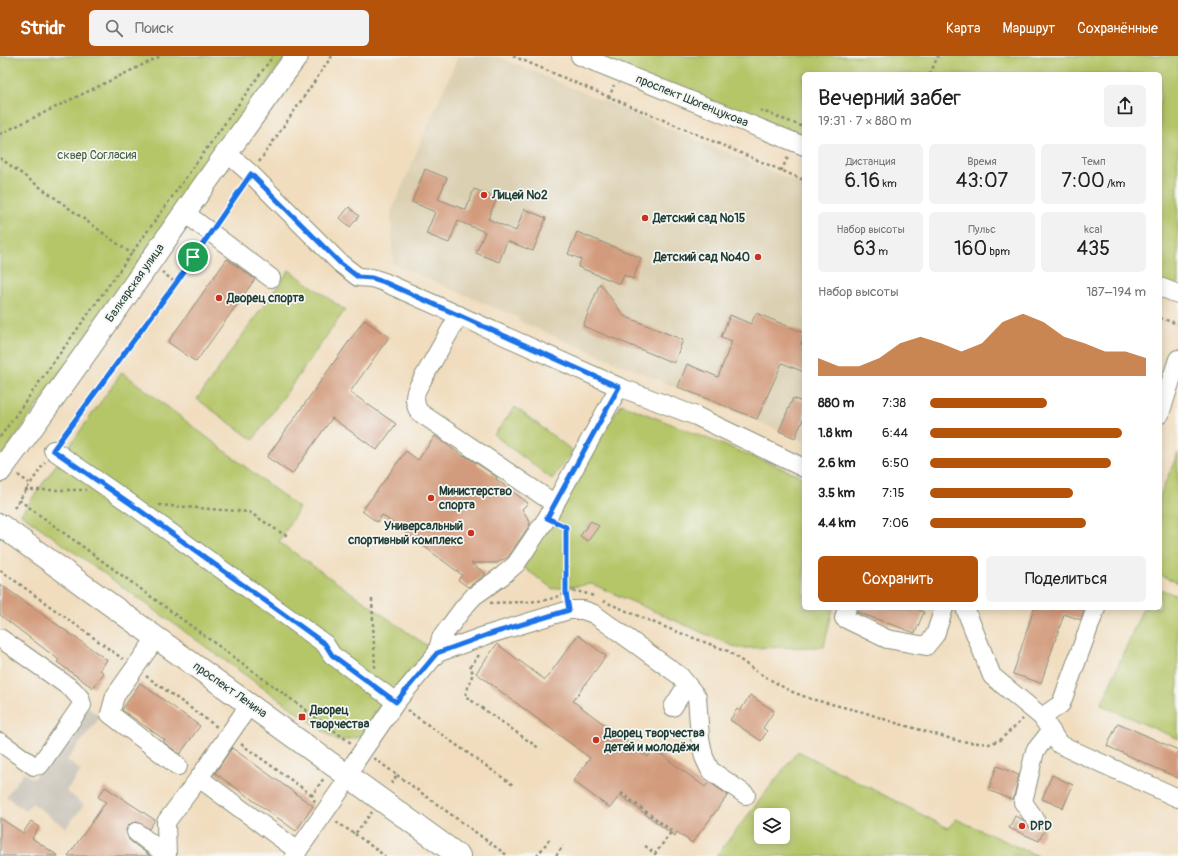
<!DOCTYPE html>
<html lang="ru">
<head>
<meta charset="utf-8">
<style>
  body { margin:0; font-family:Pangolin,sans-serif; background:#f2f2f2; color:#202124; height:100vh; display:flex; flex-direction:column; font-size:15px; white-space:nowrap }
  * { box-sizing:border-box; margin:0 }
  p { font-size:13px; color:#757577 }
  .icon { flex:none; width:22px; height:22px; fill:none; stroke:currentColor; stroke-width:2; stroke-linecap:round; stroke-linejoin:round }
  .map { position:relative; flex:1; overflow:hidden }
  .panel { position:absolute; left:802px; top:16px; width:360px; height:538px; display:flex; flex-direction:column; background:#fff; border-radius:6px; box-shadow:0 2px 10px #0003 }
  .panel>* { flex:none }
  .fabs { position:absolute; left:754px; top:752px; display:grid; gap:8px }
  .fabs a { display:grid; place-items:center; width:36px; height:36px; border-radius:6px; background:#fff; box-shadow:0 2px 10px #0003; font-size:20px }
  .pin { position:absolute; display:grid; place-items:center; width:34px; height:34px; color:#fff; margin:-17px; border:2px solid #fff; border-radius:50%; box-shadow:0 1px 4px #0007 }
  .round { display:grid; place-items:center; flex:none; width:42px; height:42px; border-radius:6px; background:#f2f2f2 }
  .summary { display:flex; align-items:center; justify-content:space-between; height:68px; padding:0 16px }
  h1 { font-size:22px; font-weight:600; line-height:30px }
  .stats { display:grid; grid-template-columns:repeat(3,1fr); gap:6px; height:68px; padding:4px 16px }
  .stats div { display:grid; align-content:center; border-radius:6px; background:#f2f2f2; text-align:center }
  .stats b { font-size:20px; font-weight:600 }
  .stats small { font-size:11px; font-weight:400 }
  .stats p { font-size:11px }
  .chart { height:112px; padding:8px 16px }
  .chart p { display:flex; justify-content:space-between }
  .chart svg { width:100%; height:72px; margin-top:4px; fill:#b45309; opacity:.7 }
  .action { display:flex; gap:8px; margin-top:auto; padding:8px 16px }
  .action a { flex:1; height:46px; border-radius:6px; background:#b45309; color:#fff; font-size:16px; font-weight:600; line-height:46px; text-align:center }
  .action a+a { background:#f2f2f2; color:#202124 }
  ul { padding:0 16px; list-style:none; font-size:13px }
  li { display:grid; grid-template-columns:64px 48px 1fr; align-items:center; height:30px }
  li i { height:10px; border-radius:5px; background:#b45309 }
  header { display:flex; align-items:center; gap:24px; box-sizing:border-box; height:56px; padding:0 20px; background:#b45309; color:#fff }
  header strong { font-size:19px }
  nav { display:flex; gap:22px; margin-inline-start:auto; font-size:14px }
  .search { width:280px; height:36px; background:#f2f2f2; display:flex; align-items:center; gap:10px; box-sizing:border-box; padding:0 14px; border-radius:6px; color:#757577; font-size:15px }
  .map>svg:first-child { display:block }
  .built { fill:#dcd0b2 }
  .industrial { fill:#c9c3b8 }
  .green { fill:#b5c669; stroke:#6a824e; fill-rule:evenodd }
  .building { fill:#d39b7d }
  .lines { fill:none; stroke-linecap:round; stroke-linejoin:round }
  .minor-casing { stroke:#888d79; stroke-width:20 }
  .major-casing { stroke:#888d79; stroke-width:24 }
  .path { stroke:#888d79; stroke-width:2.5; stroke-dasharray:3 3; stroke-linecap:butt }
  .minor { stroke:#fff; stroke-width:18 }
  .major { stroke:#fff; stroke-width:22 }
  .route-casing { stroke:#fff; stroke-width:8 }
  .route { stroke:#1a73e8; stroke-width:5 }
  .poi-dot { fill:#c8321e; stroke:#f6f6f2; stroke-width:1.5 }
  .labels { text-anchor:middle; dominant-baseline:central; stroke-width:3.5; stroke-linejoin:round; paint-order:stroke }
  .street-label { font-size:12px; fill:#1f3d34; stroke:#f6f6f2 }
  .park-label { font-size:12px; fill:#445f41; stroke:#f6f6f2 }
  .poi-label { font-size:12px; font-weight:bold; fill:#1f3d34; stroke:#f6f6f2; text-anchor:start }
</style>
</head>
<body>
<header>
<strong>Stridr</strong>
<div class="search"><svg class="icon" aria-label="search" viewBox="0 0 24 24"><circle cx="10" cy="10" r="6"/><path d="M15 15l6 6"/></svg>Поиск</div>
<nav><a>Карта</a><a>Маршрут</a><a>Сохранённые</a></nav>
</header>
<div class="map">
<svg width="1178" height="800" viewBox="0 0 1178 800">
  <rect width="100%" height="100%" fill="#f6f6f2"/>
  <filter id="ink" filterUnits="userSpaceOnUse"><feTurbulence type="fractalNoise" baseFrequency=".025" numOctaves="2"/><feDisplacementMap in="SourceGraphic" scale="8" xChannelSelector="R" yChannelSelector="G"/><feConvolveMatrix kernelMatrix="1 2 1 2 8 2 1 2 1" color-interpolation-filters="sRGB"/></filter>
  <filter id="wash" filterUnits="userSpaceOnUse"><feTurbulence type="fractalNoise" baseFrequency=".012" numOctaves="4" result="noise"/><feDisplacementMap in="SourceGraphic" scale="16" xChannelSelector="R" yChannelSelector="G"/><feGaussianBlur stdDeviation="0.9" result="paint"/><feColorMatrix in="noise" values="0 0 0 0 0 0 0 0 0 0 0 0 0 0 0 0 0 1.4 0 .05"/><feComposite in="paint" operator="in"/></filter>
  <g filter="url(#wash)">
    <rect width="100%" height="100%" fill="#f1ddbe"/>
    <path class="built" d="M458,0H496L804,129V385L518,265L519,262L393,208L391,156Z"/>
    <path class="industrial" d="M87,651L100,661L67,704L81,715L66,735L84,749L66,772L32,747L25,755L6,740L24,716L33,723Z"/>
    <g class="green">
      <path d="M0,0H286L0,402Z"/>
      <path d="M580,0H1178V238L1160,231V18H804V90Z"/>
      <path d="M289,214L345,254L253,384L197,343Z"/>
      <path d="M122,316L299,452L279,486L433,594L367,680L337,685L21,458Z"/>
      <path d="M621,348L804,421V552H833L824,591L737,592L592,528L553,533L523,511Z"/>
      <path d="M515,351L573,395L552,423L494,379Z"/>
      <path d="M1178,397V527L1160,519V439Z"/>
      <path d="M1160,533L1178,540V683L1101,649L1143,552H1160Z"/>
      <path d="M798,695L948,772L956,763L1038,800H716ZM761,759H783V781H761Z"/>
    </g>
    <g id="blocks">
      <g class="building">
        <path d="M425,113L447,122L438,143L466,154L474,133L497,142L488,163L516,175L524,153L546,162L533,195L507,185L499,206L476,197L485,176L458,165L449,187L426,178L435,156L412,146Z"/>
        <path d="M349,151L359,160L350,171L340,162Z"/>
        <path d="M577,176L641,202L633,223L624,219L620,228L578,211L581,203L568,198Z"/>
        <path d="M227,203L255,223L196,306L168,286Z"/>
        <path d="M600,227L624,260L683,284L674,307L583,270Z"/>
        <path d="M756,257L804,277L801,288L804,289V316L782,307L757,363L678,331L687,308L718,321L732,285L721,281L730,259L751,268Z"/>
        <path d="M364,264L389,281L350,336L396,368L377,394L332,362L292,418L267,401Z"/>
        <path d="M793,342L804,347V361L795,382L779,375Z"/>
        <path d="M435,380L464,401V399L497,421L496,423L528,447L522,453L530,466L529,470L508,501L497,507H471L486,518L468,531L458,524L462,519L382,459L377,466L362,455L406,395L418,404Z"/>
        <path d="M591,465L599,470L588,485L580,480Z"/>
        <path d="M0,528L107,604L100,614L104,617L93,632L57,606L59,604L0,559Z"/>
        <path d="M857,552H914L924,556L915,577L857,556Z"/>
        <path d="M1034,552H1085L1081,564L1064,558L1041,627L1013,618Z"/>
        <path d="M578,579L606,600L573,645L648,701L654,693L705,731L709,726L728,739L692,787L677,776L675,780L620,739L610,752L573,725L590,702L476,617L497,588L545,624Z"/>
        <path d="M140,627L200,670L180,698L163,686L165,684L122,654Z"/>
        <path d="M750,639L774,655L763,672L767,675L761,685L730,664L737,653L740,655Z"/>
        <path d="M1118,667L1178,694V722L1107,690Z"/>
        <path d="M232,692L313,750L296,775L215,717Z"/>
        <path d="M997,710L1019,719L1013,744L988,734Z"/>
        <path d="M1052,719L1073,729L1063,752L1042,743Z"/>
        <path d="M105,731L155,764L149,773L137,766L128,769L126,774L129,784L150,800H68L106,746L98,741Z"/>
        <path d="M1015,760L1023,764L1031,773L1041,772L1045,773L1039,785L1009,772Z"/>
        <path d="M0,762L23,777L31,765L39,771L32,782L58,800H0Z"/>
      </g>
    </g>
  </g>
  <g filter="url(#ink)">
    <use href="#blocks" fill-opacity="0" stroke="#888d79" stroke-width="1"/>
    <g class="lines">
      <defs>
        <g id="minor">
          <path d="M580,0L804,90"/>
          <path d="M227,97L251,118L340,207L358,221L372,222L384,226L619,331L696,360L804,412"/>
          <path d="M185,157L271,222"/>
          <path d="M1160,231L1178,238"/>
          <path d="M459,259L417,333C413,342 415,349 419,356L555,448"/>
          <path d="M1160,358L1178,303"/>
          <path d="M53,394L131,448L325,588L332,599L396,646"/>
          <path d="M847,552L844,562L887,583L926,590L935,579L944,552"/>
          <path d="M965,552L992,620L1042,661"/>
          <path d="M1096,552L1061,648L1042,661L1059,688L1178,742"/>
          <path d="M0,582L72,633L80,642L82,649L40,709L34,710L0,686"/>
          <path d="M156,582L115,640L110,658L178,710"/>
          <path d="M437,597L441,582L464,551L474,540L502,520L516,508L547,462L619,331"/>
          <path d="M673,651L687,629"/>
          <path d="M199,722L250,648"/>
          <path d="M1035,763L1023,746L1035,695L1051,675"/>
          <path d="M136,776L166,799"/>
          <path d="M167,800L166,766L199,722L298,795"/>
          <path d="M294,800L350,720L355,706L396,646L437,597L487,579L569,554H583L594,558L680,620L697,641L700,682L704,701L710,714L746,739"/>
        </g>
        <g id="major">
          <path d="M0,415C102,279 196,136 297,0"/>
          <path d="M0,469L459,800"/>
        </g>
      </defs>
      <use href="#minor" class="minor-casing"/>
      <use href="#major" class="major-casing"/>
      <g class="path">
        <path d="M513,0L804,124"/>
        <path d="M930,18L938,0"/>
        <path d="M609,42L614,29"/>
        <path d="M760,54L801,70L800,73"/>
        <path d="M0,78L161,0"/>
        <path d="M0,102L132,198"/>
        <path d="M259,106L332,0"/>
        <path d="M781,115L789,99"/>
        <path d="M218,165L243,130"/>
        <path d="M162,216L176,227"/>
        <path d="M1160,262L1178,268"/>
        <path d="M0,381L273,0"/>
        <path d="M62,383L203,188"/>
        <path d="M18,419L29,427"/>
        <path d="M25,434H86"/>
        <path d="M19,444L351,687"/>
        <path d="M159,449L249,456L283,478L287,479"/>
        <path d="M14,452L45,406"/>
        <path d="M559,468L566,471V538"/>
        <path d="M0,514L123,603"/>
        <path d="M372,543L375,613"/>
        <path d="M603,545L662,570L728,595L757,616L790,635L811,643L863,656L896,667L959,685L989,688L1000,684L1023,663"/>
        <path d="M490,547C508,546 528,547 545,544C566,540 570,530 593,540"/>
        <path d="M479,599L470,611L473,617L465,640L540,693"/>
        <path d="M146,620L217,671"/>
        <path d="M407,654L513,729"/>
        <path d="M302,661L307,654"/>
        <path d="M241,688L312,739"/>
        <path d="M374,702L397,719L390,730"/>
        <path d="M397,719L508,800"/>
        <path d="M621,737L672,775L655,798L643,788"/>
        <path d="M315,746L312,739L324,722"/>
        <path d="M336,766L355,778L372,756"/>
        <path d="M355,778L385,800"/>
        <path d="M537,800L551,781"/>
        <path d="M556,800L563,790"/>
      </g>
      <use href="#minor" class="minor"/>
      <use href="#major" class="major"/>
    </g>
  </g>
  <g class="lines" filter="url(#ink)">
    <defs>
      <path id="route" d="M251,118L340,207L358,221L372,222L384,226L619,331L547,462L566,471V537L569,554L487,579L437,597L396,646L332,599L325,588L131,448L53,394L176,227Z"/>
    </defs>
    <use href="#route" class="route-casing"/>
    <use href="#route" class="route"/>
  </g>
  <g class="poi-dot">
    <circle cx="484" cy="139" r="4"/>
    <circle cx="645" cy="162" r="4"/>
    <circle cx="758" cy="201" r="4"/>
    <circle cx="219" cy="242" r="4"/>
    <circle cx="431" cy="442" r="4"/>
    <circle cx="471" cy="477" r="4"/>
    <rect x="298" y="657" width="8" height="8" rx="2"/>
    <circle cx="596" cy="684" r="4"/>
    <circle cx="1022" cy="770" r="4"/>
  </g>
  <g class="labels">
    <g class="street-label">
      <text transform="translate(692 45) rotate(22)">проспект Шогенцукова</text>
      <text transform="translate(135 227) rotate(-55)">Балкарская улица</text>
      <text transform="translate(230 634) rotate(35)">проспект Ленина</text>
    </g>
    <g class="park-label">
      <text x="97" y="99">сквер Согласия</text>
    </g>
    <g class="poi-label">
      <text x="492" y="139">Лицей №2</text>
      <text x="653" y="162">Детский сад №15</text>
      <text x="750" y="201" text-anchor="end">Детский сад №40</text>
      <text x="227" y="242">Дворец спорта</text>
      <text x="439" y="435">Министерство<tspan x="439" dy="14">спорта</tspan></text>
      <text x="463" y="470" text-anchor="end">Универсальный<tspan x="463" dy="14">спортивный комплекс</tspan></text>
      <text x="310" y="654">Дворец<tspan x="310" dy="14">творчества</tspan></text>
      <text x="604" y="677">Дворец творчества<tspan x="604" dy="14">детей и молодёжи</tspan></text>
      <text x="1030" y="770">DPD</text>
    </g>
  </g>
</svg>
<div class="fabs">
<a><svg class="icon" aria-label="layers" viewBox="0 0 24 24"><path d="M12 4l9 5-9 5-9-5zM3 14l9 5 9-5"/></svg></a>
</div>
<div class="pin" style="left:193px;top:201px;background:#1e9e55"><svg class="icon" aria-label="arrive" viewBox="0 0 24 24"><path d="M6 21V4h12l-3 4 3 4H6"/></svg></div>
<section class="panel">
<div class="summary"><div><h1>Вечерний забег</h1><p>19:31 · 7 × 880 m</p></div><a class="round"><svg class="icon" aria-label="share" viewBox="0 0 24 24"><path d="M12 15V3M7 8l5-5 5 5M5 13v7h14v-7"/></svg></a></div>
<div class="stats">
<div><p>Дистанция</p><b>6.16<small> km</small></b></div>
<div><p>Время</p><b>43:07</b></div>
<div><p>Темп</p><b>7:00<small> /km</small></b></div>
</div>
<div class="stats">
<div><p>Набор высоты</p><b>63<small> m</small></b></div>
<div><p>Пульс</p><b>160<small> bpm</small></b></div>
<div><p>kcal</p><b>435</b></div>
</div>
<div class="chart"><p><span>Набор высоты</span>187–194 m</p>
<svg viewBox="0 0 160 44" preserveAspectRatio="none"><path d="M0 44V33L10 38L20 38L30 33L40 24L50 20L60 24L70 29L80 24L90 11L100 6L110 11L120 20L130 24L140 29L150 29L160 33V44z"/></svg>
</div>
<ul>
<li><b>880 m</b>7:38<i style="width:54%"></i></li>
<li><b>1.8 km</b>6:44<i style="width:89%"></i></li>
<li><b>2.6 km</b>6:50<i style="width:84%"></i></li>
<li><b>3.5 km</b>7:15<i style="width:66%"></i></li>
<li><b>4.4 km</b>7:06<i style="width:72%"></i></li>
</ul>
<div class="action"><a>Сохранить</a><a>Поделиться</a></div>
</section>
</div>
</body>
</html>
